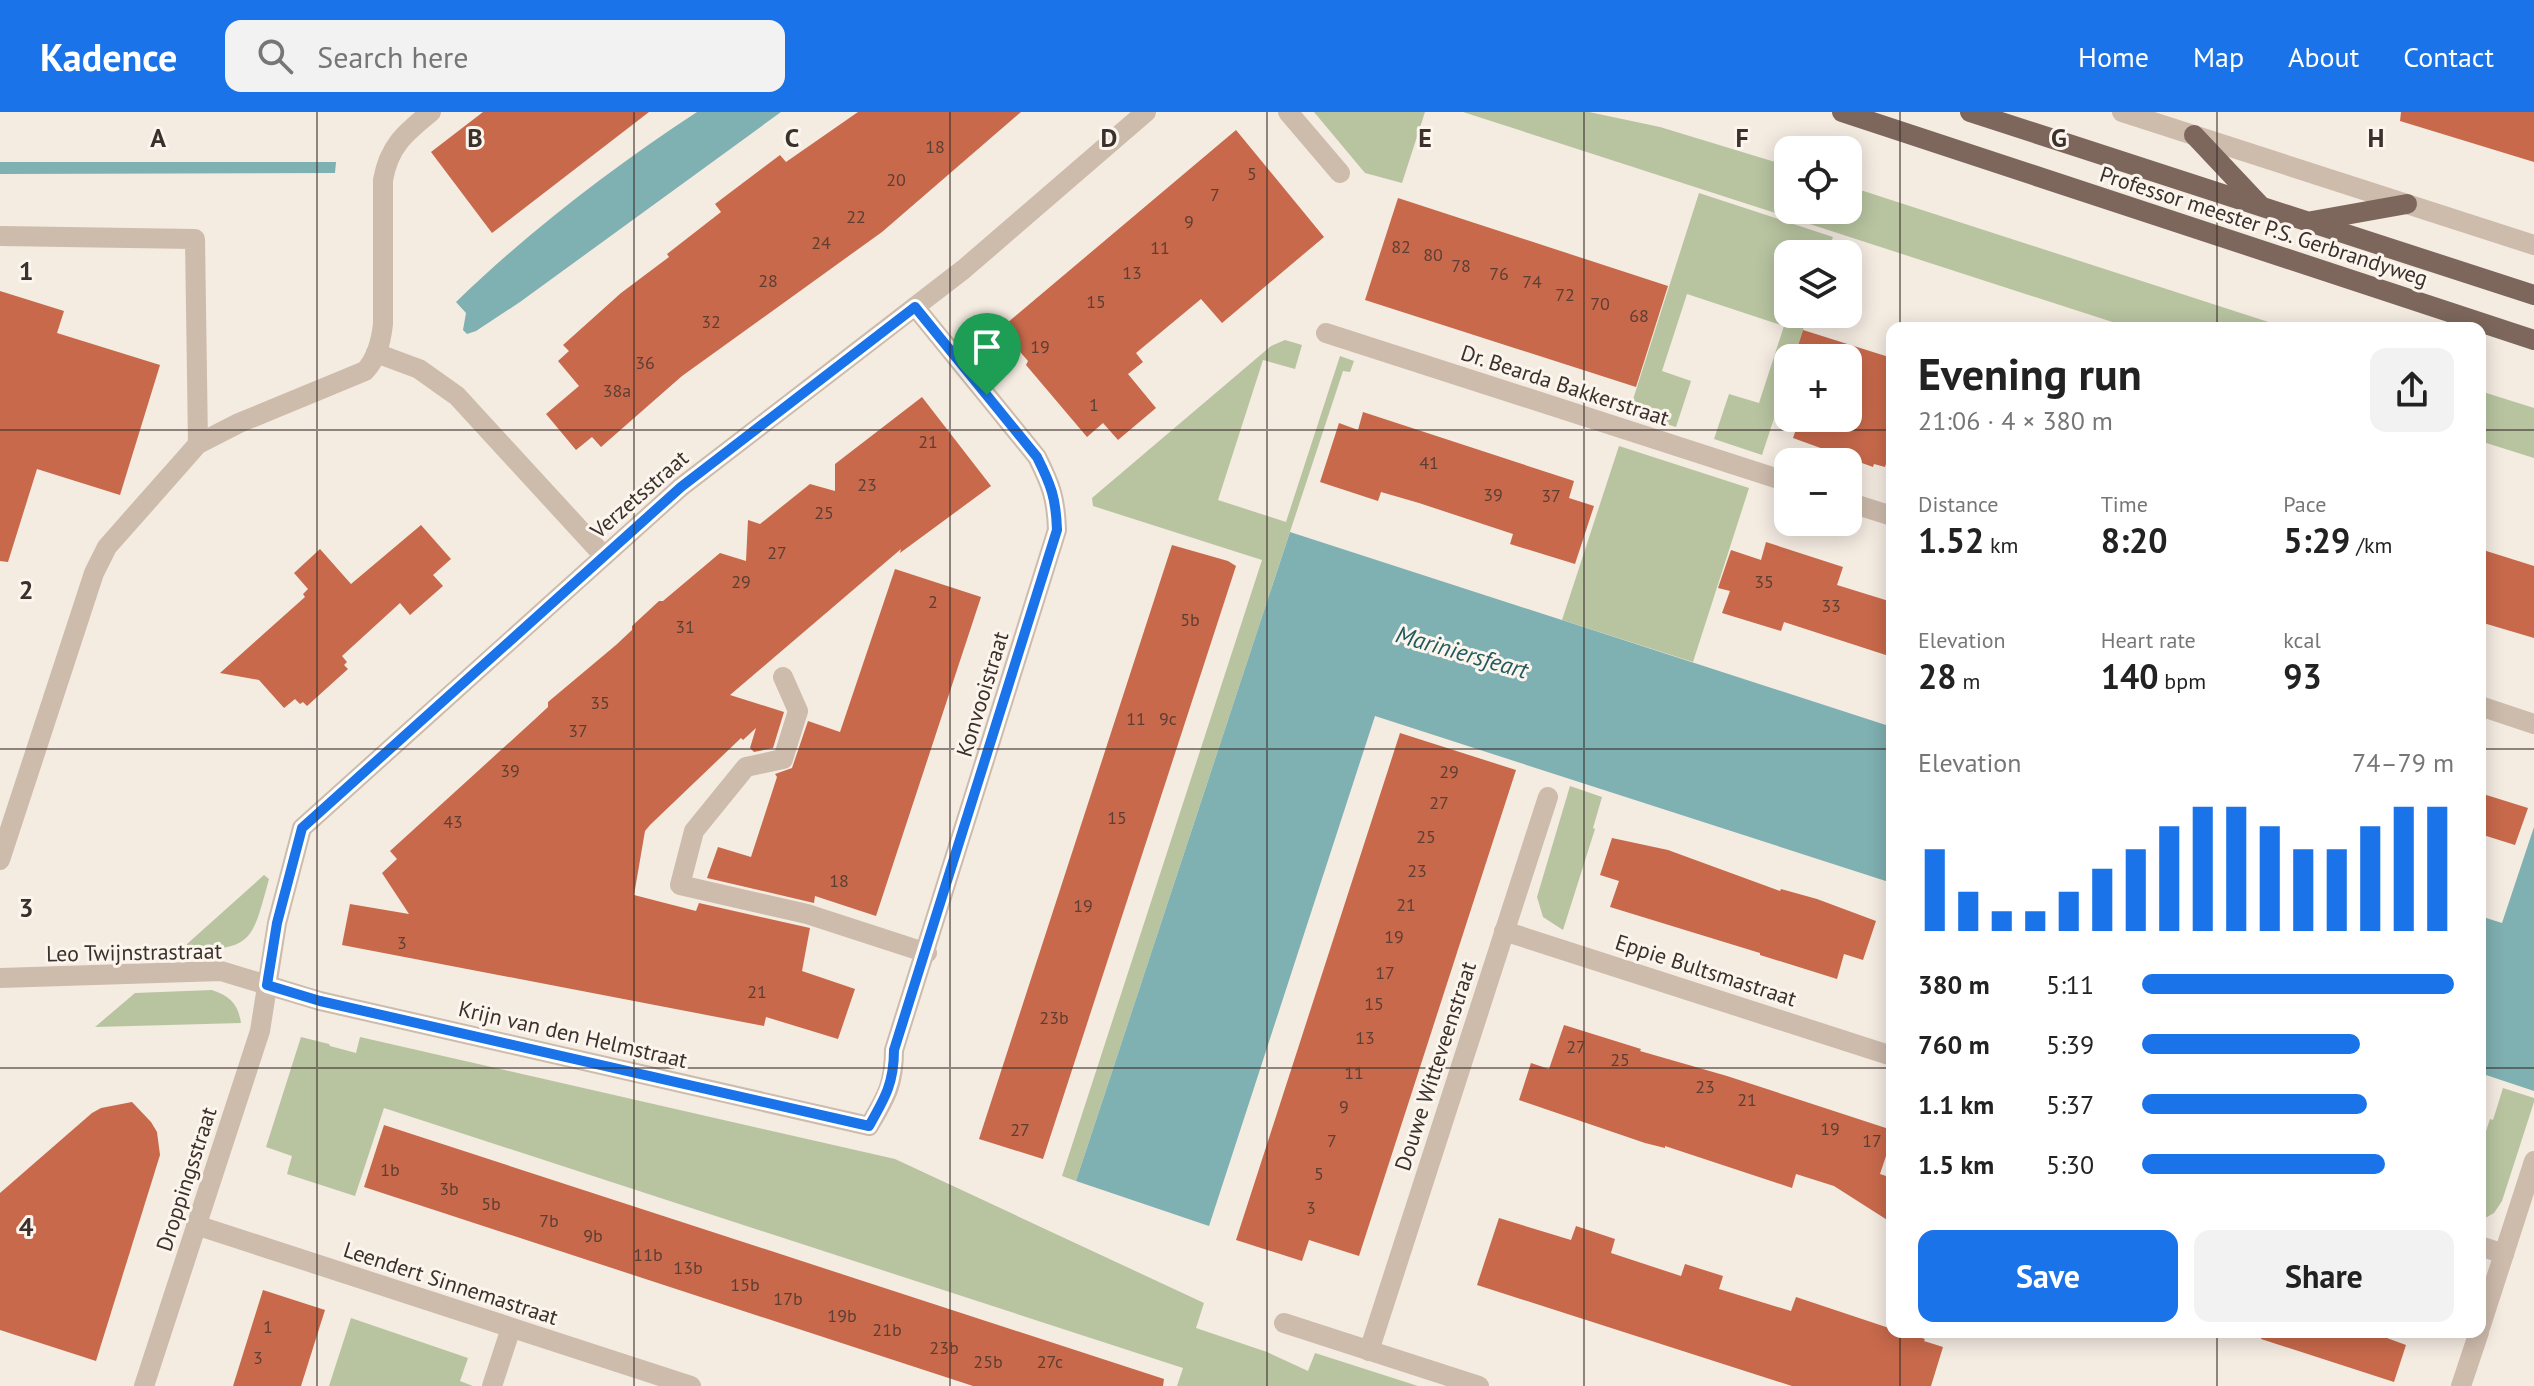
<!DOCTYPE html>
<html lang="en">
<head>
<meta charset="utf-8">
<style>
  body { margin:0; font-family:"PT Sans",sans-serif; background:#f2f2f2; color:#222; height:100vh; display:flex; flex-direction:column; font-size:30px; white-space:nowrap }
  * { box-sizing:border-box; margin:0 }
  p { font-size:26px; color:#767676 }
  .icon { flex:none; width:44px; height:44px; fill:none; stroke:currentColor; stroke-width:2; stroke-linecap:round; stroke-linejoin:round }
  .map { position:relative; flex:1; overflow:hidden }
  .side { position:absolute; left:1886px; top:210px; width:600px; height:1016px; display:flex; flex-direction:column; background:#fff; border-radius:16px; box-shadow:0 4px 20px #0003 }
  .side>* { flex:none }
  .tools { position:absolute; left:1774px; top:24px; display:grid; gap:16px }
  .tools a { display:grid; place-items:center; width:88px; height:88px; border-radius:16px; background:#fff; box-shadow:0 4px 20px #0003; font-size:40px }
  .pin { position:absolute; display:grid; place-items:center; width:68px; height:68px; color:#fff; margin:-82px -34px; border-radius:50% 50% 50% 0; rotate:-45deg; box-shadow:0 0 8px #0007 }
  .pin .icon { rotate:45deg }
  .round { display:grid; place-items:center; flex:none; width:84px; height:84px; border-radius:16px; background:#f2f2f2 }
  .head { display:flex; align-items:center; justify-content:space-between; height:136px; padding:0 32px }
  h1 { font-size:44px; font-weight:800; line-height:60px }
  .metrics { display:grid; grid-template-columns:repeat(3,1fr); gap:12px; height:136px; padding:8px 32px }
  .metrics div { display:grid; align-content:center }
  .metrics b { font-size:34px; font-weight:800 }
  .metrics small { font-size:22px; font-weight:400 }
  .metrics p { font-size:22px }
  .chart { height:224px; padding:16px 32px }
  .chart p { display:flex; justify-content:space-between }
  .chart svg { width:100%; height:144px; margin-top:8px; stroke:#1a73e8; stroke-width:6 }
  .cta { display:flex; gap:16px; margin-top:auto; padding:16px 32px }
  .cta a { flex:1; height:92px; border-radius:16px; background:#1a73e8; color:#fff; font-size:32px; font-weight:800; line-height:92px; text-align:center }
  .cta a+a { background:#f2f2f2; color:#222 }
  ul { padding:0 32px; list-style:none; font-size:26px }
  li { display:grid; grid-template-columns:128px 96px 1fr; align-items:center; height:60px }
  li i { height:20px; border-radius:10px; background:#1a73e8 }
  header { display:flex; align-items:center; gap:48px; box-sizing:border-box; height:112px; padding:0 40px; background:#1a73e8; color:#fff }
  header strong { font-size:38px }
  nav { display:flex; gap:44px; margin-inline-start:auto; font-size:28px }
  .search { width:560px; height:72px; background:#f2f2f2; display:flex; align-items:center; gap:20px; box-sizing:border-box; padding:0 28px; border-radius:16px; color:#767676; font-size:30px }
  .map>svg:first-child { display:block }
  .green { fill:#b8c4a0 }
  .water { fill:#7fb0b2 }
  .building { fill:#c8694b }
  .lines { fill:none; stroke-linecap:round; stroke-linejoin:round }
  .service { stroke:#cdbbac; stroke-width:20 }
  .minor { stroke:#cdbbac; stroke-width:20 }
  .primary { stroke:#7d675c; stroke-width:20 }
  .route-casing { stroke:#fff; stroke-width:16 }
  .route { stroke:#1a73e8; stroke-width:10 }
  .grid { fill:none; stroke:#3b302b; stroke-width:2; stroke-opacity:0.55 }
  .labels { text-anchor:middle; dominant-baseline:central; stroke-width:6; stroke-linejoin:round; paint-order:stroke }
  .number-label { font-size:18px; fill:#5e3e33 }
  .street-label { font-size:22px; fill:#3b302b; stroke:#fbf5ee }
  .water-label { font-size:24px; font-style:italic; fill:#1f5a5e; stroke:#fbf5ee }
  .grid-label { font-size:26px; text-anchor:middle; font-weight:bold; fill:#3b302b; stroke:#fbf5ee; stroke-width:6; stroke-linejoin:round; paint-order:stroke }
</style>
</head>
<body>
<header>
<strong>Kadence</strong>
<div class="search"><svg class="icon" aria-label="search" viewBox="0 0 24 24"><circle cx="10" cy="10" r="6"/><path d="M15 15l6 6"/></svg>Search here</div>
<nav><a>Home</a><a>Map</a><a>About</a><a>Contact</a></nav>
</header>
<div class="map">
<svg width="2534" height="1274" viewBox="0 0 2534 1274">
  <rect width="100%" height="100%" fill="#f4ebe1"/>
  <g class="green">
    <path d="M1314,0H1425L1402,71L1365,61Z"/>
    <path d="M1463,0H1589L1660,15L1788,54V98H1848V74L2287,216H2131Z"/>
    <path d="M1699,81L1833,125L1827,142H1788V202H1808L1794,246H1788V264L1762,343L1714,327L1729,282L1759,291L1784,214L1687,182L1662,259L1691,269L1676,315L1629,300Z"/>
    <path d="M1285,228L1302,233L1295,257L1263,248L1218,388L1286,410L1340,244L1354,249L1350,260L1343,259L1076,1069L1062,1064L1262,448L1093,394L1092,386L1271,234Z"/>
    <path d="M2480,279L2534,296V346L2480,329Z"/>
    <path d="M1619,334L1749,376L1693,550L1562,508Z"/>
    <path d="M1570,674L1602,685L1593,716L1595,717L1563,818L1543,805L1537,785Z"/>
    <path d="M264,763L269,767C252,828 254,838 187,838V832Z"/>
    <path d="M212,878C230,884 238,892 241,911L95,915L135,881Z"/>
    <path d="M301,925L329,932L330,934L356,941L360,925L895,1047L1204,1191L1196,1216L1267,1240L1308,1259L1315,1241L1418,1274H1177L1183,1256L384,996L355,1084L287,1062L292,1044L266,1035Z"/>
    <path d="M2503,976L2534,986V990L2502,1089L2494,1101L2480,1109V1037L2490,1007L2493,1008Z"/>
    <path d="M351,1206L468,1246L460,1269L473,1274H329Z"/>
  </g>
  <g class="water">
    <path d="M697,0H781L520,190L476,219L467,222L463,218L466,201L456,190C529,119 612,56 697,0Z"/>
    <path d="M0,50H336L335,61L0,62Z"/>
    <path d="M1290,420L1892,615V771L1375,604L1209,1114L1076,1069Z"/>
    <path d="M2534,715V979L2480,961V804L2502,811Z"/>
  </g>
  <g class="building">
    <path d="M483,0H649L492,121L431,40Z"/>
    <path d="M858,0H1021L882,120L682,264L601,335L592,325L576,338L546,302L579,274L558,249L569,239L563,233L621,181L669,145L667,142L721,100L715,92L780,43L786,50Z"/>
    <path d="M2401,0H2534V50L2400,9Z"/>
    <path d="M1236,18L1324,125L1222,211L1201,187L1136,241L1143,250L1128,262L1156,296L1118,328L1103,311L1087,325L1026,253L1028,249L1000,217Z"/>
    <path d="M1398,86L1668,174L1636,275L1365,188Z"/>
    <path d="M0,179L64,199L57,221L160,253L120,383L37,357L8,450L0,449Z"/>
    <path d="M1803,218L1892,246V334L1885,355L1874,352L1873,355L1793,326L1800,306H1848V246H1794Z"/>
    <path d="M922,285L991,374L900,441L901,437L730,583L784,600L773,636L754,640L750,636L756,616L743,628L741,626L650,713L645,719L634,783L696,799L699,791L810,816L802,859L855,877L838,927L766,905L764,914L342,833L350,792L409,802L382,761L397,747L390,739L534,608L548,595V590L616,533L632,518V514L659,489H663L720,441L746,449L748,408L760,412L810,372L835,379V352Z"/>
    <path d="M1363,300L1574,369L1569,386L1594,394L1575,452L1510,432L1513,422L1419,391L1381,380L1378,389L1320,370L1339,311L1358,318Z"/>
    <path d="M421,413L451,447L433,463L443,474L410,503L400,491L342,544L347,550L344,553L348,557L307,594L303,590L300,592L295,587L284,596L259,568L220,561L305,485L303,482L308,477L294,461L320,437L351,472Z"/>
    <path d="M1766,430L1843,455L1837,473L1892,490V545L1784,510L1781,519L1722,501L1730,479L1718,476L1731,438L1761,448Z"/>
    <path d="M1172,433L1228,449L1236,454L1043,1047L979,1027Z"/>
    <path d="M2480,437L2534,454V526L2480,510Z"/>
    <path d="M895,457L981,485L876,804L815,784L814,791L707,766L718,735L751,745L777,665L775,662L792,656L808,609L840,620Z"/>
    <path d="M1400,621L1516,658L1359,1144L1309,1128L1302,1149L1236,1128Z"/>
    <path d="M2480,681L2528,696L2515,733L2480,722Z"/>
    <path d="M1612,726L1668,738L1780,779L1781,777L1817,787L1876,809L1863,848L1844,842L1837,867L1760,843V841L1610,795L1619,769L1600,763Z"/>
    <path d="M1564,913L1641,937L1640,939L1727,964L1892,1018V1026L1880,1062L1892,1066V1111L1834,1074L1796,1062L1792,1076L1665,1034V1036L1645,1031L1519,988L1531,951L1549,957Z"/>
    <path d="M132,990L151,1010L157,1020L160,1043L96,1249L0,1218V1081L92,1001L101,996Z"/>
    <path d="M384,1013L1164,1267L1163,1274H973L364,1075Z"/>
    <path d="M1499,1106L1571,1128L1576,1114L1615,1127L1611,1141L1681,1164L1685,1152L1723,1164L1719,1177L1791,1199L1796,1185L1892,1217V1220H1903L1925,1227L1924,1229L1943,1235L1931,1274H1792L1477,1173Z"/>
    <path d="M263,1178L325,1198L301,1274H233Z"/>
    <path d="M2263,1220H2389L2387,1226L2406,1233L2394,1270L2261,1227Z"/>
  </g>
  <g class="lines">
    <g class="service">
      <path d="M1288,0L1340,61"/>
      <path d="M0,124L195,127L198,332"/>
      <path d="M376,241L419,257L457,284L604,444"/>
      <path d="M783,565L798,599L783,647L746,655L694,719L680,773L807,802L927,841"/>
      <path d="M0,748L94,461L107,435L198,332L239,311L365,259C377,246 381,230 383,212V68C389,34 405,21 431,0"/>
    </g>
    <g class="minor">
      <path d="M2122,0L2534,133"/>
      <path d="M1326,221L1788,370"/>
      <path d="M1848,390L1892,404"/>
      <path d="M2480,594L2534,612"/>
      <path d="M1504,819L1892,944"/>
      <path d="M0,866L221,859L320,889L869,1014C886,985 894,973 894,938L1057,418C1056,386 1051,373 1037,345L915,195"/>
      <path d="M196,1113L691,1274"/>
      <path d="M2480,1134L2504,1142"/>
      <path d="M1284,1211L1479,1274"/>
      <path d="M2480,1216L2534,1049"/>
      <path d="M1369,1239L1548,685"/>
      <path d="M144,1274L260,919L277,811L302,716L681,375L964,157L1146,0"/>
      <path d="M492,1274L511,1216"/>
      <path d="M2461,1274L2479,1220"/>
    </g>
    <g class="primary">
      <path d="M1842,0L2534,228"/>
      <path d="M1970,0L2534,183"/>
      <path d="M2194,23L2259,92"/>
      <path d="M2312,109L2407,92"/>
    </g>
  </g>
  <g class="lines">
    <defs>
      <path id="route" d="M915,195L1037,345C1051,373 1056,386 1057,418L894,938C894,971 885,986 869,1014L320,889L267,873L277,811L302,716L681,375Z"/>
    </defs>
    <use href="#route" class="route-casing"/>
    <use href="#route" class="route"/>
  </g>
  <path class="grid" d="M317,0V1274M634,0V1274M950,0V1274M1267,0V1274M1584,0V1274M1900,0V216M2217,0V216M0,318H1892M2480,318H2534M0,637H1892M2480,637H2534M0,956H1892M2480,956H2534M1900,1220V1274M2217,1220V1274"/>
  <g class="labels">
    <g class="number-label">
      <text x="935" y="34">18</text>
      <text x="1252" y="61">5</text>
      <text x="896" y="67">20</text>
      <text x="1215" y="82">7</text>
      <text x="856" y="104">22</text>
      <text x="1189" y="109">9</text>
      <text x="821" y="130">24</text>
      <text x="1401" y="134">82</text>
      <text x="1160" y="135">11</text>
      <text x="1433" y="142">80</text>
      <text x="1461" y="153">78</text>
      <text x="1132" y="160">13</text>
      <text x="1499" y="161">76</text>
      <text x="768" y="168">28</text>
      <text x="1532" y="169">74</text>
      <text x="1565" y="182">72</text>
      <text x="1096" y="189">15</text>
      <text x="1600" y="191">70</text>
      <text x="1639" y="203">68</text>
      <text x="711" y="209">32</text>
      <text x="1040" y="234">19</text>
      <text x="645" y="250">36</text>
      <text x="617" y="278">38a</text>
      <text x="1094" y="292">1</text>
      <text x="928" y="329">21</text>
      <text x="1429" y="350">41</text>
      <text x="867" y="372">23</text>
      <text x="1493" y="382">39</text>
      <text x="1551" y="383">37</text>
      <text x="824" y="400">25</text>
      <text x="777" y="440">27</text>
      <text x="741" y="469">29</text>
      <text x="1764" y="469">35</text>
      <text x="933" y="489">2</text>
      <text x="1831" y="493">33</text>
      <text x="1190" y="507">5b</text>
      <text x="685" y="514">31</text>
      <text x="600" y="590">35</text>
      <text x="1136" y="606">11</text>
      <text x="1168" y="606">9c</text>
      <text x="578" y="618">37</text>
      <text x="510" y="658">39</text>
      <text x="1449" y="659">29</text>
      <text x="1439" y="690">27</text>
      <text x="1117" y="705">15</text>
      <text x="453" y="709">43</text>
      <text x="1426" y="724">25</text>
      <text x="1417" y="758">23</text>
      <text x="839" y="768">18</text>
      <text x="1406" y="792">21</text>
      <text x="1083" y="793">19</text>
      <text x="1394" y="824">19</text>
      <text x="402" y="830">3</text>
      <text x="1385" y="860">17</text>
      <text x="757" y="879">21</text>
      <text x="1374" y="891">15</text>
      <text x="1054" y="905">23b</text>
      <text x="1365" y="925">13</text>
      <text x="1576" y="934">27</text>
      <text x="1620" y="947">25</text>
      <text x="1354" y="960">11</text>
      <text x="1705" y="974">23</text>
      <text x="1747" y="987">21</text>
      <text x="1344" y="994">9</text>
      <text x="1830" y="1016">19</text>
      <text x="1020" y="1017">27</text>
      <text x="1332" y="1028">7</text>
      <text x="1872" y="1028">17</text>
      <text x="390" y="1057">1b</text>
      <text x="1319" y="1061">5</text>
      <text x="449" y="1076">3b</text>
      <text x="491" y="1091">5b</text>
      <text x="1311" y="1095">3</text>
      <text x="549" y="1108">7b</text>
      <text x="593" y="1123">9b</text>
      <text x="648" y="1142">11b</text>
      <text x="688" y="1155">13b</text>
      <text x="745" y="1172">15b</text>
      <text x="788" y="1186">17b</text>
      <text x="842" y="1203">19b</text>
      <text x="268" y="1214">1</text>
      <text x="887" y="1217">21b</text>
      <text x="944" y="1235">23b</text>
      <text x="258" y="1245">3</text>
      <text x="988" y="1249">25b</text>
      <text x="1050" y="1249">27c</text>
    </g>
    <g class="street-label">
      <text transform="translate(2264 114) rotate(18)">Professor meester P.S. Gerbrandyweg</text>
      <text transform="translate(1565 273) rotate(18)">Dr. Bearda Bakkerstraat</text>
      <text transform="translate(639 382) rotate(-41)">Verzetsstraat</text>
      <text transform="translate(982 582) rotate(-73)">Konvooistraat</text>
      <text transform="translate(134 840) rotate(-1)">Leo Twijnstrastraat</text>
      <text transform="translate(1706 858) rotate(18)">Eppie Bultsmastraat</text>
      <text transform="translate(573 922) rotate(13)">Krijn van den Helmstraat</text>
      <text transform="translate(1435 954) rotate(-72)">Douwe Witteveenstraat</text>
      <text transform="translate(186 1067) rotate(-72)">Droppingsstraat</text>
      <text transform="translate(451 1171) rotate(18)">Leendert Sinnemastraat</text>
    </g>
    <g class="water-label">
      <text transform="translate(1462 540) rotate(16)">Mariniersfeart</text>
    </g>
  </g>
  <g class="grid-label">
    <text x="158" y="35">A</text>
    <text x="475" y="35">B</text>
    <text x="792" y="35">C</text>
    <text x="1109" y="35">D</text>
    <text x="1425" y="35">E</text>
    <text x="1742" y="35">F</text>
    <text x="2059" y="35">G</text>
    <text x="2376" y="35">H</text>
    <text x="26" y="168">1</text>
    <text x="26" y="487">2</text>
    <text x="26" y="805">3</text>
    <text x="26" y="1124">4</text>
  </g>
</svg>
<div class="tools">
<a><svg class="icon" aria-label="locate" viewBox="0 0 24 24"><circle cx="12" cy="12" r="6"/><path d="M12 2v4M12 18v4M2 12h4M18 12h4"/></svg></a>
<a><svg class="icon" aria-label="layers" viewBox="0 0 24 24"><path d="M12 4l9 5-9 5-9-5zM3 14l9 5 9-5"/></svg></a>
<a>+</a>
<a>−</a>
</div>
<div class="pin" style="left:987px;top:283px;background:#1e9e55"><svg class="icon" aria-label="arrive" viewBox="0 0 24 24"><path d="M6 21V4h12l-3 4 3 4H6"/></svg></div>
<section class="side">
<div class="head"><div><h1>Evening run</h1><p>21:06 · 4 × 380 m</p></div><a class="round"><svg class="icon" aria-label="share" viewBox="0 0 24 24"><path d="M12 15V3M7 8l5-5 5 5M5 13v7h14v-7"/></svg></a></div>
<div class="metrics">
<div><p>Distance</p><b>1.52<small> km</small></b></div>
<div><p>Time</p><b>8:20</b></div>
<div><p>Pace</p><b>5:29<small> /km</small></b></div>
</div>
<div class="metrics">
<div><p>Elevation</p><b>28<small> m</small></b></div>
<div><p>Heart rate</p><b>140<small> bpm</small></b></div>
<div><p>kcal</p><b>93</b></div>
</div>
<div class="chart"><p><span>Elevation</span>74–79 m</p>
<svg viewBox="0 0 160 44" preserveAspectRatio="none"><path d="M5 44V19M15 44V32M25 44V38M35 44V38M45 44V32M55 44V25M65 44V19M75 44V12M85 44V6M95 44V6M105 44V12M115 44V19M125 44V19M135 44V12M145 44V6M155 44V6"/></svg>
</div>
<ul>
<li><b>380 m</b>5:11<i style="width:100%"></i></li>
<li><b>760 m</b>5:39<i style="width:70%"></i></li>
<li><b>1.1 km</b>5:37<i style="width:72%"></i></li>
<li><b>1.5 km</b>5:30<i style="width:78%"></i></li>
</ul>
<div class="cta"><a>Save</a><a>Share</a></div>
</section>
</div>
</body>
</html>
